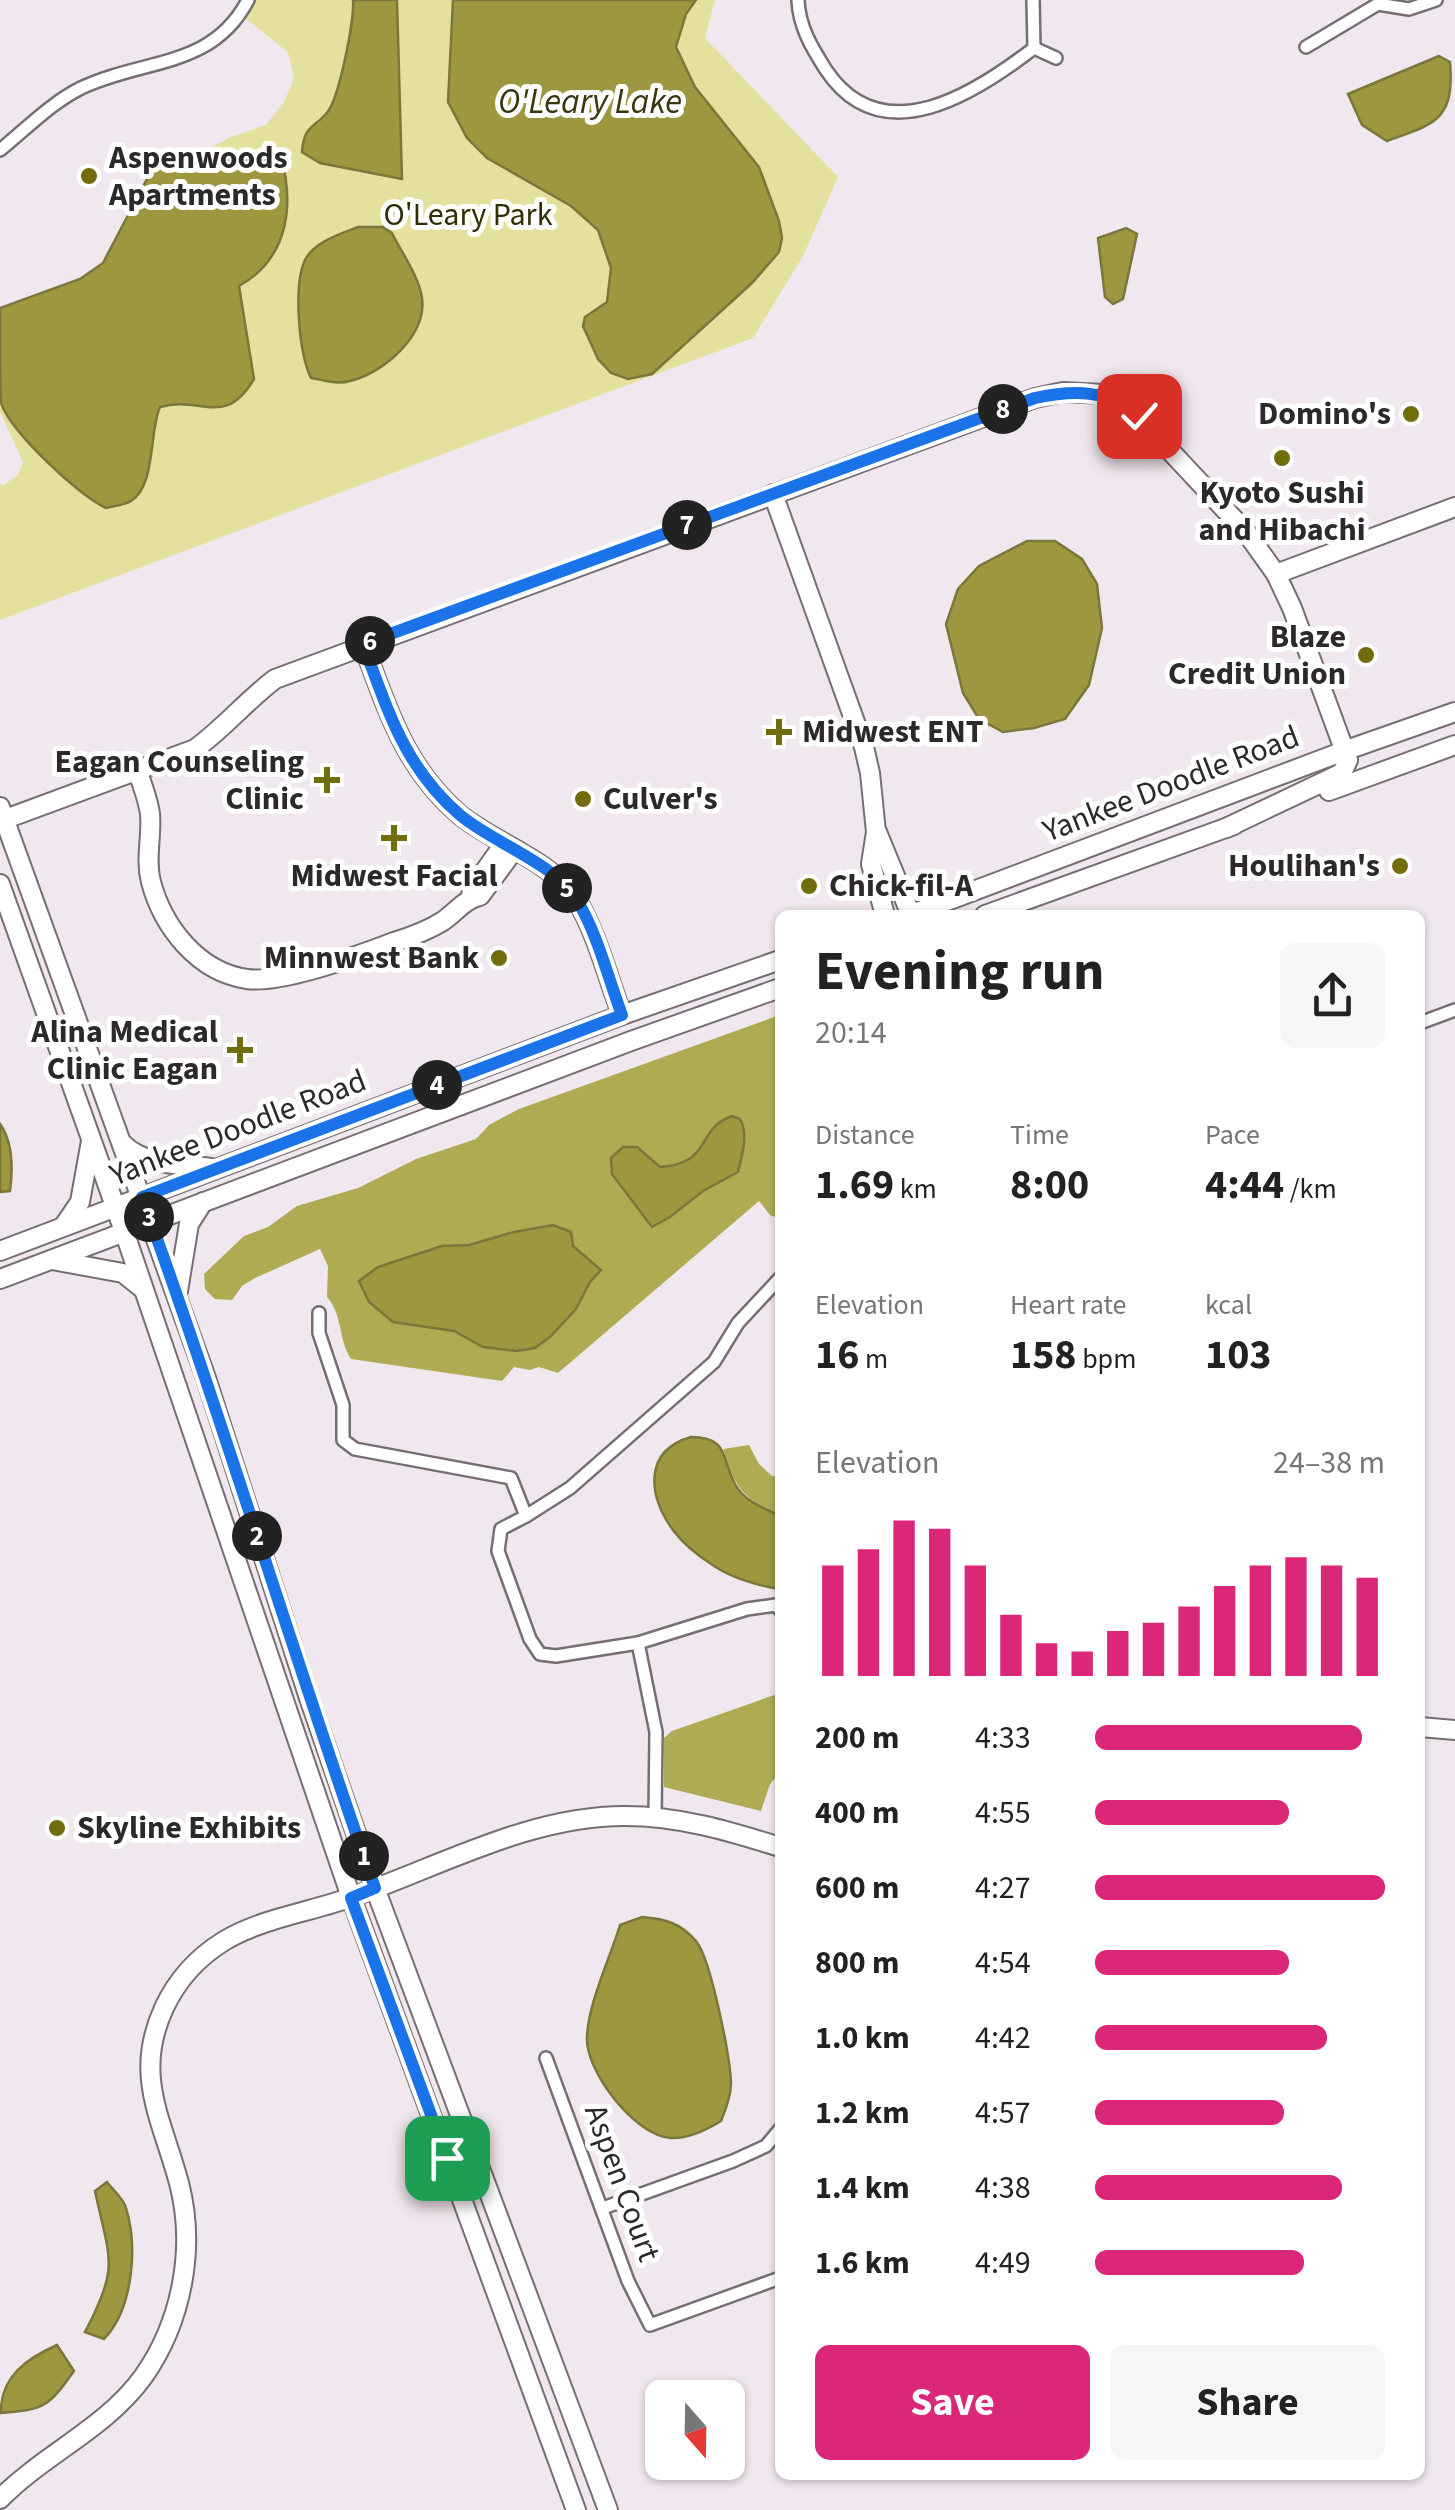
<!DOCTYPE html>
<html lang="en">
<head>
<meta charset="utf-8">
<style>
  body { margin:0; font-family:"Source Sans 3",sans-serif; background:#f6f6f6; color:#222; height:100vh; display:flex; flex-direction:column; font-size:38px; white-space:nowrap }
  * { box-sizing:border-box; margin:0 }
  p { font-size:32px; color:#767676 }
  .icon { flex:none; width:55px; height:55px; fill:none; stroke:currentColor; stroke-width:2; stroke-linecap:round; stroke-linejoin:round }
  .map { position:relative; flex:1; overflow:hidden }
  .side { position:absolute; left:775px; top:910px; width:650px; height:1570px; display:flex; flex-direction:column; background:#fff; border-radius:15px; box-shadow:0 2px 8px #0004 }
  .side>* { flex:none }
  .needle { width:65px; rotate:160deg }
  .controls { position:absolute; left:645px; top:2380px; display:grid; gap:20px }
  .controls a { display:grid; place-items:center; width:100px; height:100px; border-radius:15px; background:#fff; box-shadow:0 2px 8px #0004; font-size:50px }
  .pin { position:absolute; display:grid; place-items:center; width:85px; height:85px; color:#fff; margin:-42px; border-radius:20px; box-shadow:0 5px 15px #0006 }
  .km { position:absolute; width:50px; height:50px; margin:-25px; border-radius:50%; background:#222; color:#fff; font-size:28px; line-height:50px; text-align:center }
  .round { display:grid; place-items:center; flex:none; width:105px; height:105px; border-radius:15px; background:#f6f6f6 }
  .head { display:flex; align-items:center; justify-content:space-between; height:170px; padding:0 40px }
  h1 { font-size:55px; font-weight:700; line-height:75px }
  .figures { display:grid; grid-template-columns:repeat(3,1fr); gap:15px; height:170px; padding:10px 40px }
  .figures div { display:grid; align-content:center }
  .figures b { font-size:42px; font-weight:700 }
  .figures small { font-size:28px; font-weight:400 }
  .figures p { font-size:28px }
  .chart { height:280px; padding:20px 40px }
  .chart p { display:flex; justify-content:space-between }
  .chart svg { width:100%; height:180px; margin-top:10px; stroke:#db2777; stroke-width:6 }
  .action { display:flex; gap:20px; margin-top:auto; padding:20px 40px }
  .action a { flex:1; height:115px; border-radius:15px; background:#db2777; color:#fff; font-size:40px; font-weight:700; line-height:115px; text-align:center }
  .action a+a { background:#f6f6f6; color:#222 }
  ul { padding:0 40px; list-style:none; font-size:32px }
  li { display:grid; grid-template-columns:160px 120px 1fr; align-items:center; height:75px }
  li i { height:25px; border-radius:12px; background:#db2777 }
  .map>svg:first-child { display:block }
  .green { fill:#e4e19e }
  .forest { fill:#afab53; fill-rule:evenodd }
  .water { fill:#9d9840; stroke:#7b763a; stroke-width:2.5 }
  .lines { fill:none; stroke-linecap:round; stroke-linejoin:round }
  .street-casing { stroke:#776e74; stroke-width:16 }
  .secondary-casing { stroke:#776e74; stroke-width:22 }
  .street { stroke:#fff; stroke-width:11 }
  .secondary { stroke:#fff; stroke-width:18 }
  .route-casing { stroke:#fff; stroke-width:20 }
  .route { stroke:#1a73e8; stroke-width:12 }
  .poi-dot { fill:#726d0c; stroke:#fff; stroke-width:4 }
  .labels { text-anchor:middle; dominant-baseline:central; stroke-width:10; stroke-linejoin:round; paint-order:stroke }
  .poi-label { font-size:32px; font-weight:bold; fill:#2c282b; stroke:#fff; text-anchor:end }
  .park-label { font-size:32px; fill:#302e06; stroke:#fff }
  .street-label { font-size:32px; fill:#2c282b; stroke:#fff }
  .water-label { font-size:35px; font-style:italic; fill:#383610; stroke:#fff }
</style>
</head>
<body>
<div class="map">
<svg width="1455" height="2510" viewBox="0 0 1455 2510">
  <rect width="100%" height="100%" fill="#f1e7ee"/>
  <path class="green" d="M248,0H715L705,38L838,177L803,256L753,338L0,620V484L4,485L18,475L23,462L0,412V308L80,279L103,263L148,177L162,163L204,151L231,137L266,125L284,102L294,78L288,52L240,14Z"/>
  <g class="forest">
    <path d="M780,1015L778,1218L770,1215L759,1201L558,1373L539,1367L530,1370L514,1367L502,1381L351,1359C338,1339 343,1315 327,1297L328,1266L320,1249L255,1278L242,1286L232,1300L215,1299L205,1289L204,1274L244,1236L268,1227L297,1206L358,1188L416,1159L476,1139L489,1125L519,1109ZM710,1132L738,1173L703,1191L670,1217L649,1158L660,1167C687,1165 699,1157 710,1132ZM553,1225L571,1232L573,1246L594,1263C586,1301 566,1325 535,1348L470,1341L454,1331L425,1326L442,1246L469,1245Z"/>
    <path d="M749,1445L759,1464L772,1476H780V1516C741,1497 736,1489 723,1449Z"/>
    <path d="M780,1693V1773L770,1784L761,1811L664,1787V1738L672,1731Z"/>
  </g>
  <g class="water">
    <path d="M353,0H397L402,179L320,163L302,152C304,126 312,129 326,114C339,101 355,18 353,0Z"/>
    <path d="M453,0H696L686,14L676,47L695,87L759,167L779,221L782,238L779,252L752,283L652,374L628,379L611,373L598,359L583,326L585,317L607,302L611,268L598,230L571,206L487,158L467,138L448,102Z"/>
    <path d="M1439,56L1450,62C1455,122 1433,124 1387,141L1362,125L1348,94Z"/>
    <path d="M204,151L280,153C295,204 289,258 239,286L254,379C224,429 202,395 160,407C149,431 156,486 131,501C125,505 113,506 106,508C78,495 11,432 1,403C0,386 0,329 0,308L80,279L103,263L148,177L162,163Z"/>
    <path d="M358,227H383L392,233C401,252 419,276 422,298C427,335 384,373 350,381C337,385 324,380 311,378C299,353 293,286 305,260C314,242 340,234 358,227Z"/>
    <path d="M1126,228L1137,234L1123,299L1113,304L1105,297L1098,238Z"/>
    <path d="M1027,541H1055L1082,559L1097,584L1102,628L1089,685L1065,719L1034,728L1003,732L979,719L963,693L946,624L958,589L979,566Z"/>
    <path d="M732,1116L740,1119C749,1136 742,1154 738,1172L703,1191L670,1217L652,1227L612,1174L611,1158L623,1147H637L660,1167C714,1163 694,1130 732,1116Z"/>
    <path d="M0,1124C13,1142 13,1168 10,1191L0,1192Z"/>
    <path d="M553,1225L571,1232L573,1246L601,1270L590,1282L576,1309L551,1336L535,1348L516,1351L483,1347L454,1331L393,1322L369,1302L359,1281L378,1267L442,1246L469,1245L514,1232Z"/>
    <path d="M691,1437C729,1437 721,1458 735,1484C744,1501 763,1508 780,1516V1589C759,1586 732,1578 714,1566C700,1557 683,1544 673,1530C648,1495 643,1451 691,1437Z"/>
    <path d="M642,1917C666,1919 680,1923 696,1941C711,1959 730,2057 731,2083C731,2096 726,2109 721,2121C708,2129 688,2139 671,2138C635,2136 585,2071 587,2037C588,2004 610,1958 620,1925Z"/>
    <path d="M107,2182C113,2190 124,2199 126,2208C138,2247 133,2309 104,2339L85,2332C120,2266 110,2261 95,2191Z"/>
    <path d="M57,2345L74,2371C49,2406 45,2410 1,2413C0,2376 28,2358 57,2345Z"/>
  </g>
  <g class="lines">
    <defs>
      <g id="street">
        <path d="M798,0C799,27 812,48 826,70C882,154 976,93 1034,48"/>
        <path d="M1033,0L1034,48"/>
        <path d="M1306,47L1378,4L1409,9L1436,0"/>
        <path d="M1034,48L1056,58"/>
        <path d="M0,150C26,129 51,103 81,88C144,58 212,69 248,0"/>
        <path d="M1420,1023L1455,1010"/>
        <path d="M319,1313V1333L343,1405V1440L355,1449L511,1478L526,1516L570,1488L714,1362L738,1323L780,1278"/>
        <path d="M526,1516L501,1529L498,1551L530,1639L540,1654L556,1656L638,1643L656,1732L655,1817"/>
        <path d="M638,1643L747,1609L776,1605L780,1610"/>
        <path d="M546,2058L628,2281L650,2325L780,2278"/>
        <path d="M603,2208L733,2161L766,2146L780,2129"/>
      </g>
      <g id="secondary">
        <path d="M773,494L864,747L870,773L876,832L871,864L885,915"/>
        <path d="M1276,574L1455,507"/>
        <path d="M363,644C388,710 404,767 460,815C493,842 555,863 577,900C597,935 608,978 622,1015"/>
        <path d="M137,770C142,784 148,799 150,814C152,837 145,859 151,882C163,927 198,972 247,979C282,984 360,955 394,942C410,937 429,930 443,921C456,912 465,899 480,896L514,850"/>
        <path d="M1329,791L1455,745"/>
        <path d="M0,807L206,1378L309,1698L375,1888L608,2510"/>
        <path d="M0,821L195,749C224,728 246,701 275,679L1035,398L1063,392L1103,394L1131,409L1246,532L1276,574L1292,608L1348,760L1342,773L1226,828"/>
        <path d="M877,832L911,915"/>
        <path d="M0,884L124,1231L351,1897L576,2510"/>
        <path d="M471,897L472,889L504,844"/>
        <path d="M910,915L1344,751L1455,712"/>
        <path d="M985,915L1234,825"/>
        <path d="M123,1144C145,1166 181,1164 211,1168"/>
        <path d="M65,1224L80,1202L91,1141"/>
        <path d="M0,1251L622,1015L780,960"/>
        <path d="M52,1260L123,1273L143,1289"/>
        <path d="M0,1279L631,1041L780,988"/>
        <path d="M178,1291L189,1224L203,1202"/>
        <path d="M1420,1727L1455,1730"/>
        <path d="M0,2499C44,2454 105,2429 143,2377C182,2322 196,2248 179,2183C162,2119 133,2075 164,2008C177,1980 198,1957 224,1941C262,1918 311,1912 352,1897C441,1866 529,1816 625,1816C679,1816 729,1831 780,1847"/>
      </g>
    </defs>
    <use href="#street" class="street-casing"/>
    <use href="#secondary" class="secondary-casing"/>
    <use href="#street" class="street"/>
    <use href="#secondary" class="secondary"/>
  </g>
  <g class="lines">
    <defs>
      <path id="route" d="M447,2158L351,1898L375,1888C294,1659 225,1425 142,1197L622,1015C608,978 598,935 577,900C555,863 493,843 460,815C404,767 388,710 363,644L1035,398C1073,390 1108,389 1139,416"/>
    </defs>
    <use href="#route" class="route-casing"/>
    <use href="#route" class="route"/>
  </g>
  <g class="poi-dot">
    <circle cx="89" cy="176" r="10"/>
    <circle cx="1411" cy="414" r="10"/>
    <circle cx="1282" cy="458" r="10"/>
    <circle cx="1366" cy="655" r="10"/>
    <path d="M774 717h10v10h10v10h-10v10h-10v-10h-10v-10h10z"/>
    <path d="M322 765h10v10h10v10h-10v10h-10v-10h-10v-10h10z"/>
    <circle cx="583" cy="799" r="10"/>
    <path d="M389 823h10v10h10v10h-10v10h-10v-10h-10v-10h10z"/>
    <circle cx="1400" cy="866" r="10"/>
    <circle cx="809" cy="886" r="10"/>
    <circle cx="499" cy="958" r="10"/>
    <path d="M235 1035h10v10h10v10h-10v10h-10v-10h-10v-10h10z"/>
    <circle cx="57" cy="1828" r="10"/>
  </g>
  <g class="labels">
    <g class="poi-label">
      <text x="109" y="158" text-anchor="start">Aspenwoods<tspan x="109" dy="37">Apartments</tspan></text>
      <text x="1391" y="414">Domino's</text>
      <text x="1282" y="493" text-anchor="middle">Kyoto Sushi<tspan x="1282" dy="37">and Hibachi</tspan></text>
      <text x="1346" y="637">Blaze<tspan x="1346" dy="37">Credit Union</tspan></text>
      <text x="802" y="732" text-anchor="start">Midwest ENT</text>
      <text x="304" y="762">Eagan Counseling<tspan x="304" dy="37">Clinic</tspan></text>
      <text x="603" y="799" text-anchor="start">Culver's</text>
      <text x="1380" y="866">Houlihan's</text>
      <text x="394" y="876" text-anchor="middle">Midwest Facial</text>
      <text x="829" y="886" text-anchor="start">Chick-fil-A</text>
      <text x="479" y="958">Minnwest Bank</text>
      <text x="218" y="1032">Alina Medical<tspan x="218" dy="37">Clinic Eagan</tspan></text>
      <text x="77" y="1828" text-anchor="start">Skyline Exhibits</text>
    </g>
    <g class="park-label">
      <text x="468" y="215">O'Leary Park</text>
    </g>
    <g class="street-label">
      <text transform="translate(1171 784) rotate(-21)">Yankee Doodle Road</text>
      <text transform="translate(238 1128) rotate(-21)">Yankee Doodle Road</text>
      <text transform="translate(622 2183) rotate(70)">Aspen Court</text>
    </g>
    <g class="water-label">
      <text x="590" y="102">O'Leary Lake</text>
    </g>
  </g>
</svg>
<div class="controls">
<a><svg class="needle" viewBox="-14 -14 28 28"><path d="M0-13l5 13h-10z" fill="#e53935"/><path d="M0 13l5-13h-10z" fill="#767676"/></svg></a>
</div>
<div class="pin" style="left:447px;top:2158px;background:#1e9e55"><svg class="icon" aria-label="arrive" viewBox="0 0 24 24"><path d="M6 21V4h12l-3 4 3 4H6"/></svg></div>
<div class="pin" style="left:1139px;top:416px;background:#d93025"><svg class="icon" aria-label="check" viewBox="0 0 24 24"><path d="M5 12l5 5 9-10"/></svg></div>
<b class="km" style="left:364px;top:1856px">1</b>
<b class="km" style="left:257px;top:1536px">2</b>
<b class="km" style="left:149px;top:1217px">3</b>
<b class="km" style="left:437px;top:1085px">4</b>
<b class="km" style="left:567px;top:888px">5</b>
<b class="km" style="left:370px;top:641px">6</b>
<b class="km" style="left:687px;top:525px">7</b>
<b class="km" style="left:1003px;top:409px">8</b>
<section class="side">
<div class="head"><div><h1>Evening run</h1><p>20:14</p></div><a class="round"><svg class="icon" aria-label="share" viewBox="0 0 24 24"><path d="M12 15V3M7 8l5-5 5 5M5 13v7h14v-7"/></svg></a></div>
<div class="figures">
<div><p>Distance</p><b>1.69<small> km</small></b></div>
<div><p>Time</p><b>8:00</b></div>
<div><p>Pace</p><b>4:44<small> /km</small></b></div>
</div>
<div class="figures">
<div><p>Elevation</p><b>16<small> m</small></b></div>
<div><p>Heart rate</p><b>158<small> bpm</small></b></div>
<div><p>kcal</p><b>103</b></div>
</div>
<div class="chart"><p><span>Elevation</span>24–38 m</p>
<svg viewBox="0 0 160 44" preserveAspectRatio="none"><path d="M5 44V17M15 44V13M25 44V6M35 44V8M45 44V17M55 44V29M65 44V36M75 44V38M85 44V33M95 44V31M105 44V27M115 44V22M125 44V17M135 44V15M145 44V17M155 44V20"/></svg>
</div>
<ul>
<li><b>200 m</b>4:33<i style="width:92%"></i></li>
<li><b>400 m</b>4:55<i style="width:67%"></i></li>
<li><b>600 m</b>4:27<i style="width:100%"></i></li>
<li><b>800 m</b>4:54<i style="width:67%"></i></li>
<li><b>1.0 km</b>4:42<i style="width:80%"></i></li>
<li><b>1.2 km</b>4:57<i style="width:65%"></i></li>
<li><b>1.4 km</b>4:38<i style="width:85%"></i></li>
<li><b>1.6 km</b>4:49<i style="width:72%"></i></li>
</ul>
<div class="action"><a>Save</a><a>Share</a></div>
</section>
</div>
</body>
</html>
